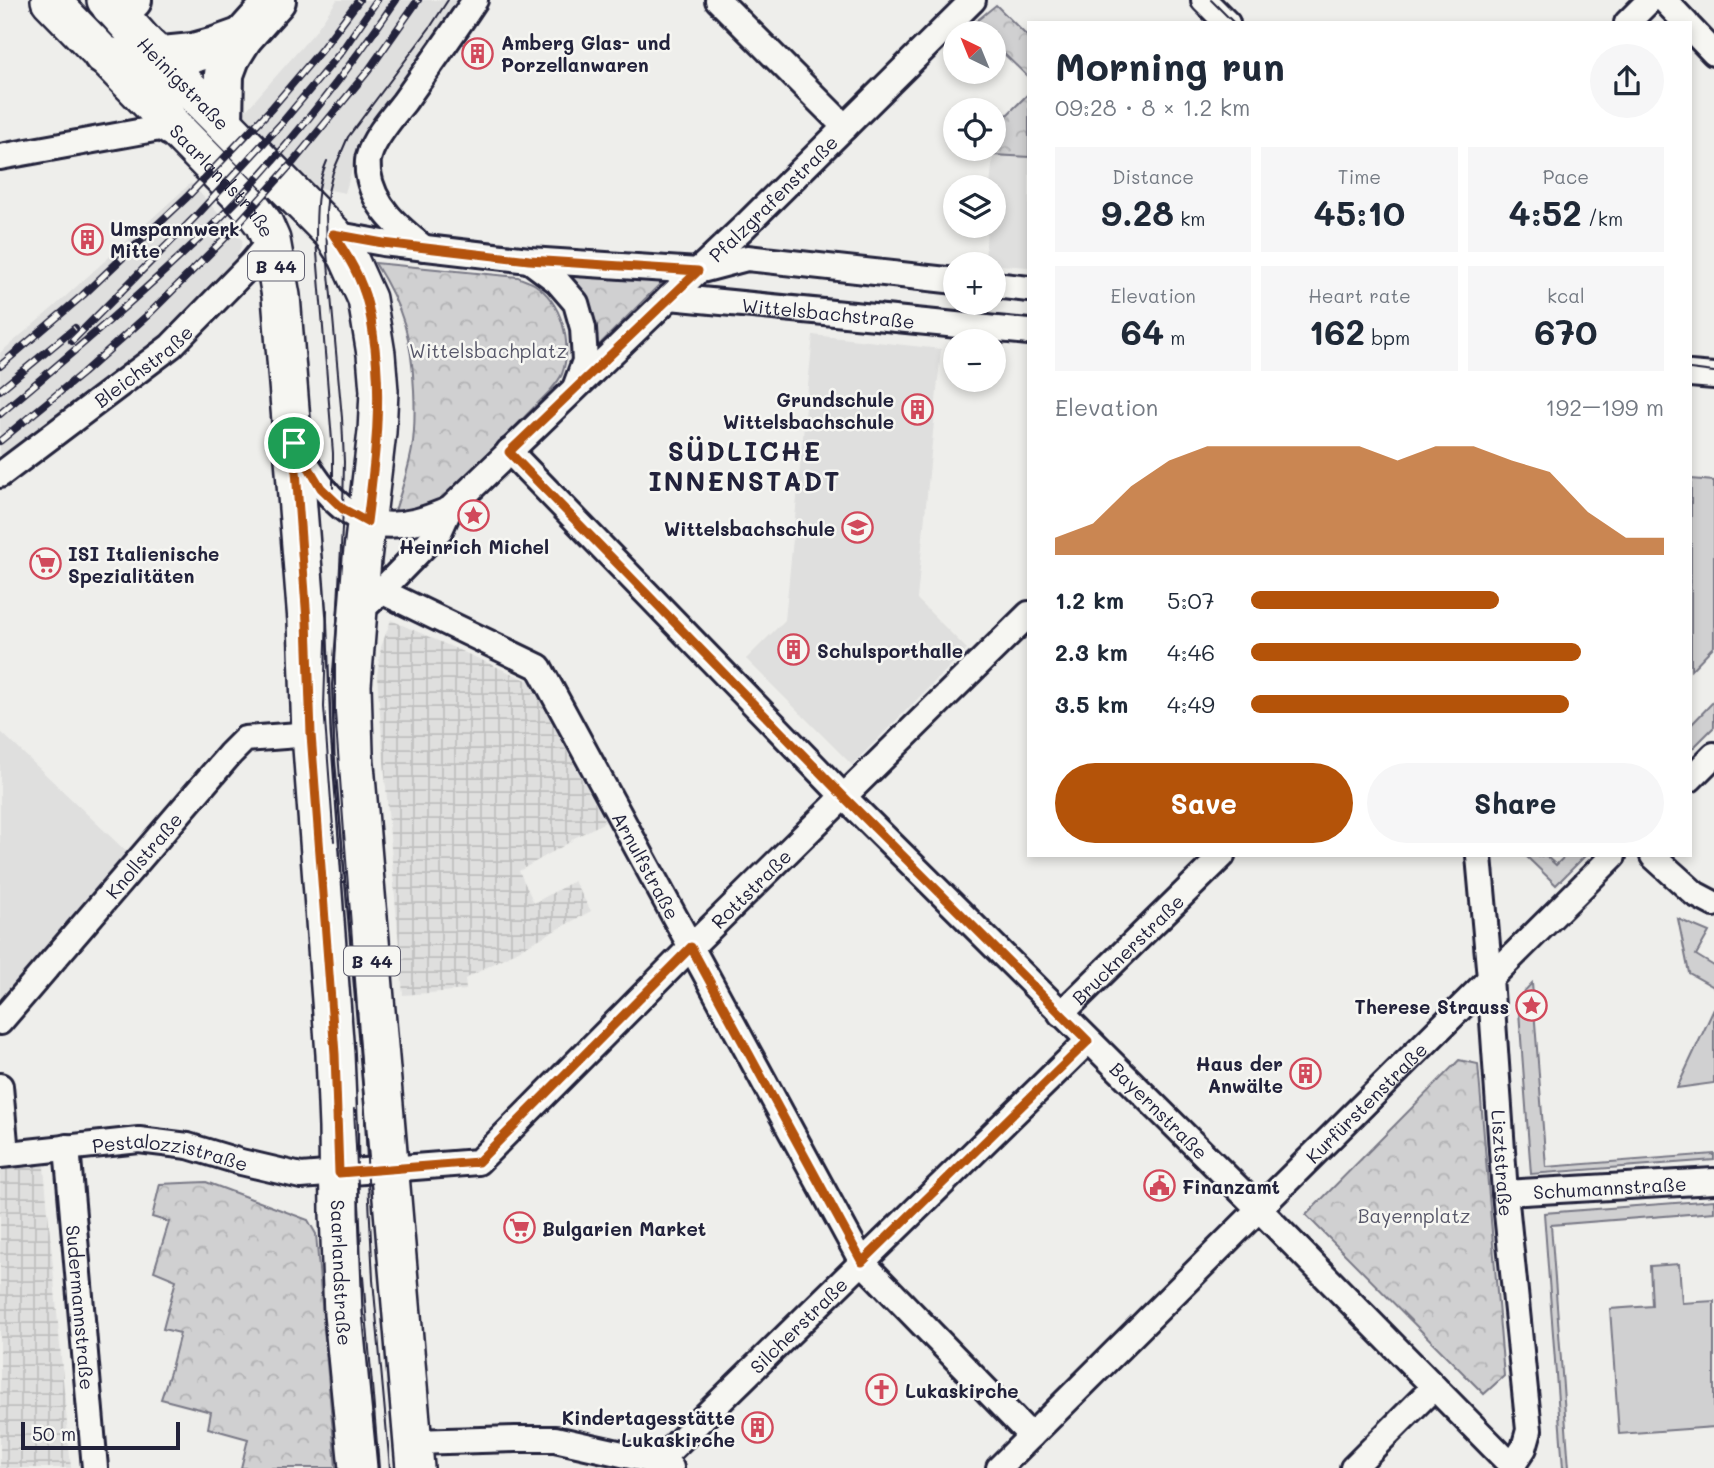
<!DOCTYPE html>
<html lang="en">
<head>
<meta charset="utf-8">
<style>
  body { margin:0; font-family:Mali,sans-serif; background:#f6f6f7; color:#1f2937; height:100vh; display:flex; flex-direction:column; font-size:26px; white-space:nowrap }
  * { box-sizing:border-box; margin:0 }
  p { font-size:23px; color:#747a83 }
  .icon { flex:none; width:38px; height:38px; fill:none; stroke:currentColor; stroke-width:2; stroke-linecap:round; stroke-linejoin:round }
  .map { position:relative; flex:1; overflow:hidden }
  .details { position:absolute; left:1027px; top:21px; width:665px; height:836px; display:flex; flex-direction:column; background:#fff; border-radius:0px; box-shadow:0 4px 10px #0003 }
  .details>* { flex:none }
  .needle { width:46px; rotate:317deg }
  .buttons { position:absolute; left:943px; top:21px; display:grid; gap:14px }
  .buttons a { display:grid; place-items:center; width:63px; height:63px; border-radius:50%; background:#fff; box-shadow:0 4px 10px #0003; font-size:35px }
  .scale { position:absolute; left:21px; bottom:18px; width:159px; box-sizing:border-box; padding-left:7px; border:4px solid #22223b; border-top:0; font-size:19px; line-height:24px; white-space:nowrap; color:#22223b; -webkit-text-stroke:5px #f6f6f2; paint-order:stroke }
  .pin { position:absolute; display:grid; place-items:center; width:60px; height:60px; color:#fff; margin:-30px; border:4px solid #fff; border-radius:50%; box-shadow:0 2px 7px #0007 }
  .round { display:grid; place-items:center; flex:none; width:74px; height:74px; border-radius:37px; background:#f6f6f7 }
  .head { display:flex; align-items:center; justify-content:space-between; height:119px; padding:0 28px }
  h1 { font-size:38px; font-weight:800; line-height:52px }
  .metrics { display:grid; grid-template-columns:repeat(3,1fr); gap:10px; height:119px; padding:7px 28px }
  .metrics div { display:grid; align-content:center; border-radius:0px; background:#f6f6f7; text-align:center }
  .metrics b { font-size:35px; font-weight:800 }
  .metrics small { font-size:19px; font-weight:400 }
  .metrics p { font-size:19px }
  .chart { height:196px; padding:14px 28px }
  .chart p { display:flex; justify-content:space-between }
  .chart svg { width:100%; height:126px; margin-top:7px; fill:#b45309; opacity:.7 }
  .primary-button { display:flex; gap:14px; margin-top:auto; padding:14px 28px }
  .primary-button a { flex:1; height:80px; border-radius:42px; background:#b45309; color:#fff; font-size:28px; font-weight:800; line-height:80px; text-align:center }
  .primary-button a+a { background:#f6f6f7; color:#1f2937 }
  ul { padding:0 28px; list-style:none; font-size:23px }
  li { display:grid; grid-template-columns:112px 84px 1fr; align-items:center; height:52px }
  li i { height:18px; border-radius:9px; background:#b45309 }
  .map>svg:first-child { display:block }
  .built { fill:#dfdfde }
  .industrial { fill:url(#industrial-grid) }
  .forest { fill:url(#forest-crowns); stroke:#797986; stroke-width:2 }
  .garden { fill:#d0d0d1; stroke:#797986; stroke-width:2 }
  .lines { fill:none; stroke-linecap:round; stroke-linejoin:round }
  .street-casing { stroke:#22223b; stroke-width:30 }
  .primary-casing { stroke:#22223b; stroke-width:42 }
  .highway-casing { stroke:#22223b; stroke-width:44 }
  .street { stroke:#f6f6f2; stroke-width:24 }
  .primary { stroke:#f6f6f2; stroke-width:37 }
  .highway { stroke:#f6f6f2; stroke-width:38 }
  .tram { stroke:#22223b; stroke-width:2 }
  .rail-casing { stroke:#22223b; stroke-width:8 }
  .rail { stroke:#f6f6f2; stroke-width:5; stroke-dasharray:16; stroke-linecap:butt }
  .route-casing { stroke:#fff; stroke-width:14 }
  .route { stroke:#b45309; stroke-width:9 }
  .labels { text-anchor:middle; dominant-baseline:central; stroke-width:5; stroke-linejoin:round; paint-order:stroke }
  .shield { fill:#f6f6f2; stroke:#626272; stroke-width:2 }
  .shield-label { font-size:18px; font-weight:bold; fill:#22223b }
  .poi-label { font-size:19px; font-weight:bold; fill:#22223b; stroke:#f6f6f2; text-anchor:start }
  .street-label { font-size:19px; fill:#22223b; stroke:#f6f6f2 }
  .park-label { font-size:19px; fill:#565668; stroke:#f6f6f2 }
  .district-label { font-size:26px; font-weight:bold; letter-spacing:2px; fill:#22223b; stroke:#f6f6f2 }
</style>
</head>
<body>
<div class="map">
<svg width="1714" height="1468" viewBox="0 0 1714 1468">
  <defs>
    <pattern id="industrial-grid" width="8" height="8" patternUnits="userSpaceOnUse" patternTransform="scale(1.75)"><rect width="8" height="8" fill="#dfdfde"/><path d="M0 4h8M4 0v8" fill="none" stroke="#bfbfbf"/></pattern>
    <pattern id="forest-crowns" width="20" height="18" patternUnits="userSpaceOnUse" patternTransform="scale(1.75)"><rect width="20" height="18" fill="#d0d0d1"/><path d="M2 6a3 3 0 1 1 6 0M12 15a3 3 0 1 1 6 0" fill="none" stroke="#b2b2b4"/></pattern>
  </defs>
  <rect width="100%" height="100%" fill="#eeeeeb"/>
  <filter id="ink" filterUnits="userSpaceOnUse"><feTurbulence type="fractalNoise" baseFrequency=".0143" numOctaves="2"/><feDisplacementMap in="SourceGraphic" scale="14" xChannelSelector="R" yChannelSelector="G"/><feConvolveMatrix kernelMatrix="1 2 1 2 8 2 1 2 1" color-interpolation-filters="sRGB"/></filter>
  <g filter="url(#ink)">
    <g class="built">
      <path d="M337,0H460L357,153L345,193L295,183L234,124L314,33Z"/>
      <path d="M993,155L1029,157V267L985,264L987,226H994V187H990Z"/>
      <path d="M191,183L243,241L234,265L163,334L0,467V353L55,306Z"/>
      <path d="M813,335L941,349L917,599L967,649L852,765L746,659L785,620Z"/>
      <path d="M0,731L132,857L0,1032Z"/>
    </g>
    <g class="industrial">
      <path d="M391,620L529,681L605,822L574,838L570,842L519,871L534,903L574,881L591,911L465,979L466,990L403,995L377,676L381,647Z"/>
      <path d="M42,1145L71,1468H0V1151Z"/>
    </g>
    <g class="forest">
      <path d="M996,5L1029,38V78L994,44V33H984L974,23Z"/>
      <path d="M1029,93V157L993,155L995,127Z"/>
      <path d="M375,263L518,277C523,280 529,281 534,284C562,302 573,343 562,374C559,381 553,387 549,392L439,504L393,517C400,495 408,472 412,449C415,430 415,410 414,390C412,339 403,307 375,263Z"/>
      <path d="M565,271L664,280L597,347C594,312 588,298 565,271Z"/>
      <path d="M1459,1060L1478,1064L1504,1376L1484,1394L1306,1215Z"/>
      <path d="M206,1182L308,1220L316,1234L336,1468H241L248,1439L208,1428L211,1412L161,1399L170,1372L180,1333L163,1329L176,1280L154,1271L169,1222L152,1217L160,1184Z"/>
    </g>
    <g class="garden">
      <path d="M1691,479L1714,481V646L1691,670Z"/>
      <path d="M1714,701V727L1691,750V725Z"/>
      <path d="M1526,856H1546L1556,865L1565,856H1585L1556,885Z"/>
      <path d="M1678,919L1709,932L1696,955L1714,966V987L1689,973Z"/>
      <path d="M1532,983L1546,1167L1714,1154V1160L1531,1174L1518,998Z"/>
      <path d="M1714,1009V1083L1677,1088Z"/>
      <path d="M1714,1200V1212L1551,1225L1569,1468H1563L1544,1213Z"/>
      <path d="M1679,1264L1682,1303L1714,1301V1427L1619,1434L1610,1309L1652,1306L1650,1266Z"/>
    </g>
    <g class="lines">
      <defs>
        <g id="street">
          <path d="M718,0L845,127"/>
          <path d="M1204,0L1227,23"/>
          <path d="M1664,0L1686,23"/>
          <path d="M1627,23L1650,0"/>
          <path d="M1690,28L1714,53"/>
          <path d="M0,157L171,126"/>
          <path d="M333,234L383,243L529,260L698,271L747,258L956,281"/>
          <path d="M424,248C398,227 373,207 368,172C368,168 367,160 369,156C373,139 393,116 404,102C428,68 452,35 475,0"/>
          <path d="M529,260L557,281L576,303L583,328L585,361L575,388"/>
          <path d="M994,285L1029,289"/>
          <path id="s1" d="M670,297L1029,332"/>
          <path d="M1690,374L1714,376"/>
          <path d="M298,450C325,495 353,536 413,522C425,520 437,514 449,510"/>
          <path id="s2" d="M509,451L843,796L1259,1209L1514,1468"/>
          <path id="s3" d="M0,475L171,346L251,264L271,240"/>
          <path id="s4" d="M381,591L539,667L862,1262L1031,1436"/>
          <path id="s5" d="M370,602L440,530L449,510L670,297L744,227L973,0"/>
          <path d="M1690,779L1714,755"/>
          <path id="s6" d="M1479,856L1490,978L1505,1193L1529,1430L1524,1448L1512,1466"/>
          <path d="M1653,856L1695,894L1714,904"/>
          <path id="s7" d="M1061,1014L1222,856"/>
          <path id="s8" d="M0,1022L230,754L245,739L311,734"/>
          <path d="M0,1086L6,1154"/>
          <path id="s9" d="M67,1147L95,1468"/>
          <path id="s10" d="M0,1155L139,1140L188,1146L241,1162L301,1176L478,1162L691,947L1029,614"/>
          <path id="s11" d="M1505,1193L1714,1181"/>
          <path d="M413,1442L515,1439H555L658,1462L671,1468"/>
          <path id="s12" d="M658,1462L1088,1041"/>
          <path id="s13" d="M999,1468L1613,856"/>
          <path d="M1353,1468L1434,1387"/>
        </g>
        <g id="primary">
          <path id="s14" d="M50,0L250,205L264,224L271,240L281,296L307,621L311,734L335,1054L338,1128L339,1213L343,1314L358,1468"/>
          <path id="s15" d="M106,0L150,49L333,234L348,257L367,299L376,354L379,391L377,432L362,559L352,685L354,753L415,1468"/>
        </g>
        <g id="highway">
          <path d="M111,6L132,0"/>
          <path d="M150,49L156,100L171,126"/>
          <path d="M103,55L122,60L193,53L215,47L243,37"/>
          <path d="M223,122L224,74L230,58L243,37L276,0"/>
        </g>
      </defs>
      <use href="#street" class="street-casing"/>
      <use href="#primary" class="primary-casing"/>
      <use href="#highway" class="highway-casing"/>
      <use href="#street" class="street"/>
      <use href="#primary" class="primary"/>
      <use href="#highway" class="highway"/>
      <g class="tram">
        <path d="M1211,0L1234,23"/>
        <path d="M327,161C316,186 316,213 316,240L333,453V488"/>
        <path d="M1690,369L1714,372"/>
        <path d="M327,610L324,707L334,841"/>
        <path d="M354,1109L361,1242"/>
        <path d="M363,1277L379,1468"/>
        <path d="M390,1468L373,1280L364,1100L335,712V662L343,509L344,462L342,418L327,252L326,212L328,192L333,172L348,137L431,26L448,0"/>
      </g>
      <defs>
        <g id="rail">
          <path d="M72,341L198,214L281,124L341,52L377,0"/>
          <path d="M0,366L83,295L187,197L271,109L322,49L359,0"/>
          <path d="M0,390L75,328"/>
          <path d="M0,414C73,352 147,290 215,223C283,155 342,79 396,0"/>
          <path d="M0,441L83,373L149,314L226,237L294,161L368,71L418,0"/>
        </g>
      </defs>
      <use href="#rail" class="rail-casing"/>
      <use href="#rail" class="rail"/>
    </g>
  </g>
  <g class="lines" filter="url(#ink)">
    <defs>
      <path id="route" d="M333,234L383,243L529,260L698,271L509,452L843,796L1088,1041L862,1262L691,947L478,1162L339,1173L335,1054L311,734L307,621L294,443L321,488L343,509L367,522C375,459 383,397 373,333C371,317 368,301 362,286C355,267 344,250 333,234Z"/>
    </defs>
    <use href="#route" class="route-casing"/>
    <use href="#route" class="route"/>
  </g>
  <defs>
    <symbol id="building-ring" viewBox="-11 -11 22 22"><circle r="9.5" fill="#f6f6f2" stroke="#d1495b" stroke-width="1.5"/><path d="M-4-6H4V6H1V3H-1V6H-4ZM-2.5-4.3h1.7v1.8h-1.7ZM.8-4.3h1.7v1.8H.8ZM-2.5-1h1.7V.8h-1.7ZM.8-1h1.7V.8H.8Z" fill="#d1495b"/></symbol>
    <symbol id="sight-ring" viewBox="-11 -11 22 22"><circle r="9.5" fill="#f6f6f2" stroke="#d1495b" stroke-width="1.5"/><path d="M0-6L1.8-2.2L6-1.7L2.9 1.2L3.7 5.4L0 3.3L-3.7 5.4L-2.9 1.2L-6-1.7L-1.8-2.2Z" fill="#d1495b"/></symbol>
    <symbol id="school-ring" viewBox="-11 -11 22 22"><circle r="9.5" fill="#f6f6f2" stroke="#d1495b" stroke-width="1.5"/><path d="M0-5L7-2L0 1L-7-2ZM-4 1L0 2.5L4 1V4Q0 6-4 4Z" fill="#d1495b"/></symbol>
    <symbol id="supermarket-ring" viewBox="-11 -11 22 22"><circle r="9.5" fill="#f6f6f2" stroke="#d1495b" stroke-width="1.5"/><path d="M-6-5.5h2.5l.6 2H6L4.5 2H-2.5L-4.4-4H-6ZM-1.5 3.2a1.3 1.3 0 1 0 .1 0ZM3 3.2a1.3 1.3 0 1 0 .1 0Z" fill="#d1495b"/></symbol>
    <symbol id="civic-ring" viewBox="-11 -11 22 22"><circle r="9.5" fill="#f6f6f2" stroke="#d1495b" stroke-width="1.5"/><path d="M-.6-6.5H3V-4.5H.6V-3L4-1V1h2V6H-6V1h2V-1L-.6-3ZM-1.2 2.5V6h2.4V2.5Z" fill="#d1495b"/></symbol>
    <symbol id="church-ring" viewBox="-11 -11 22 22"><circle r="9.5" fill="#f6f6f2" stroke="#d1495b" stroke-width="1.5"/><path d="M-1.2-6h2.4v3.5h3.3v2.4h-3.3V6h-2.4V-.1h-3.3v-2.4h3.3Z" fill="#d1495b"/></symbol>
  </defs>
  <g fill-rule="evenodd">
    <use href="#building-ring" x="460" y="36" width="35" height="35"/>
    <use href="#building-ring" x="70" y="222" width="35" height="35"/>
    <use href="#building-ring" x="900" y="392" width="35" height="35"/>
    <use href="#sight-ring" x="456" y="498" width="35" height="35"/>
    <use href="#school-ring" x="840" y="510" width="35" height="35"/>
    <use href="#supermarket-ring" x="28" y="546" width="35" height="35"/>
    <use href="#building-ring" x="776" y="632" width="35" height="35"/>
    <use href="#sight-ring" x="1514" y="988" width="35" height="35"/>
    <use href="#building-ring" x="1288" y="1056" width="35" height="35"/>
    <use href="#civic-ring" x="1142" y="1168" width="35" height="35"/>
    <use href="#supermarket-ring" x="502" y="1210" width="35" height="35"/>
    <use href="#church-ring" x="864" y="1372" width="35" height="35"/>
    <use href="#building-ring" x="740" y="1410" width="35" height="35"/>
  </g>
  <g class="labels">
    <g class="shield">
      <rect x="248" y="251.5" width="56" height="29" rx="5"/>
      <rect x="344" y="946.5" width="56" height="29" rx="5"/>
    </g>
    <g class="shield-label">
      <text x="276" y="266">B 44</text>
      <text x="372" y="961">B 44</text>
    </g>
    <g class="poi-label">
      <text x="501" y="42">Amberg Glas- und<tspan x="501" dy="22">Porzellanwaren</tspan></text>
      <text x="110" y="228">Umspannwerk<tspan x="110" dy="22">Mitte</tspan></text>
      <text x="894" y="399" text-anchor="end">Grundschule<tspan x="894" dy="22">Wittelsbachschule</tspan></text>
      <text x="835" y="528" text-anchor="end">Wittelsbachschule</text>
      <text x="474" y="546" text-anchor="middle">Heinrich Michel</text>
      <text x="68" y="553">ISI Italienische<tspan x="68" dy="22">Spezialitäten</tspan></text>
      <text x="817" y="650">Schulsporthalle</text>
      <text x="1509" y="1006" text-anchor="end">Therese Strauss</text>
      <text x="1283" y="1063" text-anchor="end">Haus der<tspan x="1283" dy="22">Anwälte</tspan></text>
      <text x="1182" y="1186">Finanzamt</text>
      <text x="542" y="1228">Bulgarien Market</text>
      <text x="905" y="1390">Lukaskirche</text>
      <text x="735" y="1417" text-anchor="end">Kindertagesstätte<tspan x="735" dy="22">Lukaskirche</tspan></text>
    </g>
    <g class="street-label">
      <text stroke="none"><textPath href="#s15" startOffset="114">Heinigstraße</textPath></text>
      <text stroke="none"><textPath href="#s14" startOffset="250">Saarlandstraße</textPath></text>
      <text stroke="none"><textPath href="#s5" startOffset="572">Pfalzgrafenstraße</textPath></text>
      <text stroke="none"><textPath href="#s1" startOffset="159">Wittelsbachstraße</textPath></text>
      <text stroke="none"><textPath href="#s3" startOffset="180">Bleichstraße</textPath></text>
      <text stroke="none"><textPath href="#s8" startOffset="220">Knollstraße</textPath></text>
      <text stroke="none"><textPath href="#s4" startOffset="401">Arnulfstraße</textPath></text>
      <text stroke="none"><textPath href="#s10" startOffset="870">Rottstraße</textPath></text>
      <text stroke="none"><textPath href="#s7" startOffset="93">Brucknerstraße</textPath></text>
      <text stroke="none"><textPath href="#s13" startOffset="518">Kurfürstenstraße</textPath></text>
      <text stroke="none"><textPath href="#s2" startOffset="926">Bayernstraße</textPath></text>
      <text stroke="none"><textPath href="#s10" startOffset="172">Pestalozzistraße</textPath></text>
      <text stroke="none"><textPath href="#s6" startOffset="308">Lisztstraße</textPath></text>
      <text stroke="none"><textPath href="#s11" startOffset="105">Schumannstraße</textPath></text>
      <text stroke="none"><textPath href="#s14" startOffset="1363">Saarlandstraße</textPath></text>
      <text stroke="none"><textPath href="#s9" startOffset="161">Sudermannstraße</textPath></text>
      <text stroke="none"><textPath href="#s12" startOffset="196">Silcherstraße</textPath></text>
    </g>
    <g class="park-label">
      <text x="488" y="350">Wittelsbachplatz</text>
      <text x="1414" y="1215">Bayernplatz</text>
    </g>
    <g class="district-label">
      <text x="745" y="451">SÜDLICHE<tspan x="745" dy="30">INNENSTADT</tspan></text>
    </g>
  </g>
</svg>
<div class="buttons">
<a><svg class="needle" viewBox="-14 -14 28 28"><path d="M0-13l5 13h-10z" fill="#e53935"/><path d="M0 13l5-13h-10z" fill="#747a83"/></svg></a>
<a><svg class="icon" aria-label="locate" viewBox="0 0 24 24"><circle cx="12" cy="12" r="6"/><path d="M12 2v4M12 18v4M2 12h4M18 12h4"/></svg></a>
<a><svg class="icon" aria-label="layers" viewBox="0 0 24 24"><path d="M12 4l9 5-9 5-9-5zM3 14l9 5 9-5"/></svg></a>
<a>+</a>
<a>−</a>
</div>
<div class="scale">50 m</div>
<div class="pin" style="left:294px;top:443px;background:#1e9e55"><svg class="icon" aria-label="arrive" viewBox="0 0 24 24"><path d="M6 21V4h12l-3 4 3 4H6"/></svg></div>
<section class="details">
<div class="head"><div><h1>Morning run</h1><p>09:28 · 8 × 1.2 km</p></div><a class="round"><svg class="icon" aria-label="share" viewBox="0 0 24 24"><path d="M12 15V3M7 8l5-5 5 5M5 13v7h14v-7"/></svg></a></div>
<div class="metrics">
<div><p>Distance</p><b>9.28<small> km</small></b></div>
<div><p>Time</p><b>45:10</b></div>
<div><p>Pace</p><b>4:52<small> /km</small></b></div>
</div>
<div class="metrics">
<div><p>Elevation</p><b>64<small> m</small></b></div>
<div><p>Heart rate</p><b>162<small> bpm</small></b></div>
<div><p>kcal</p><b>670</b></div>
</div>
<div class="chart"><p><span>Elevation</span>192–199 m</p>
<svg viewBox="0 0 160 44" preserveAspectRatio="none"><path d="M0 44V38L10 33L20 20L30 11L40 6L50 6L60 6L70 6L80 6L90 11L100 6L110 6L120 11L130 15L140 29L150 38L160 38V44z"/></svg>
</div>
<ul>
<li><b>1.2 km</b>5:07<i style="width:60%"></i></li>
<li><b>2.3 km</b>4:46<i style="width:80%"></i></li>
<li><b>3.5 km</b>4:49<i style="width:77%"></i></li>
</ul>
<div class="primary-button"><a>Save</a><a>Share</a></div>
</section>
</div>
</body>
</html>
